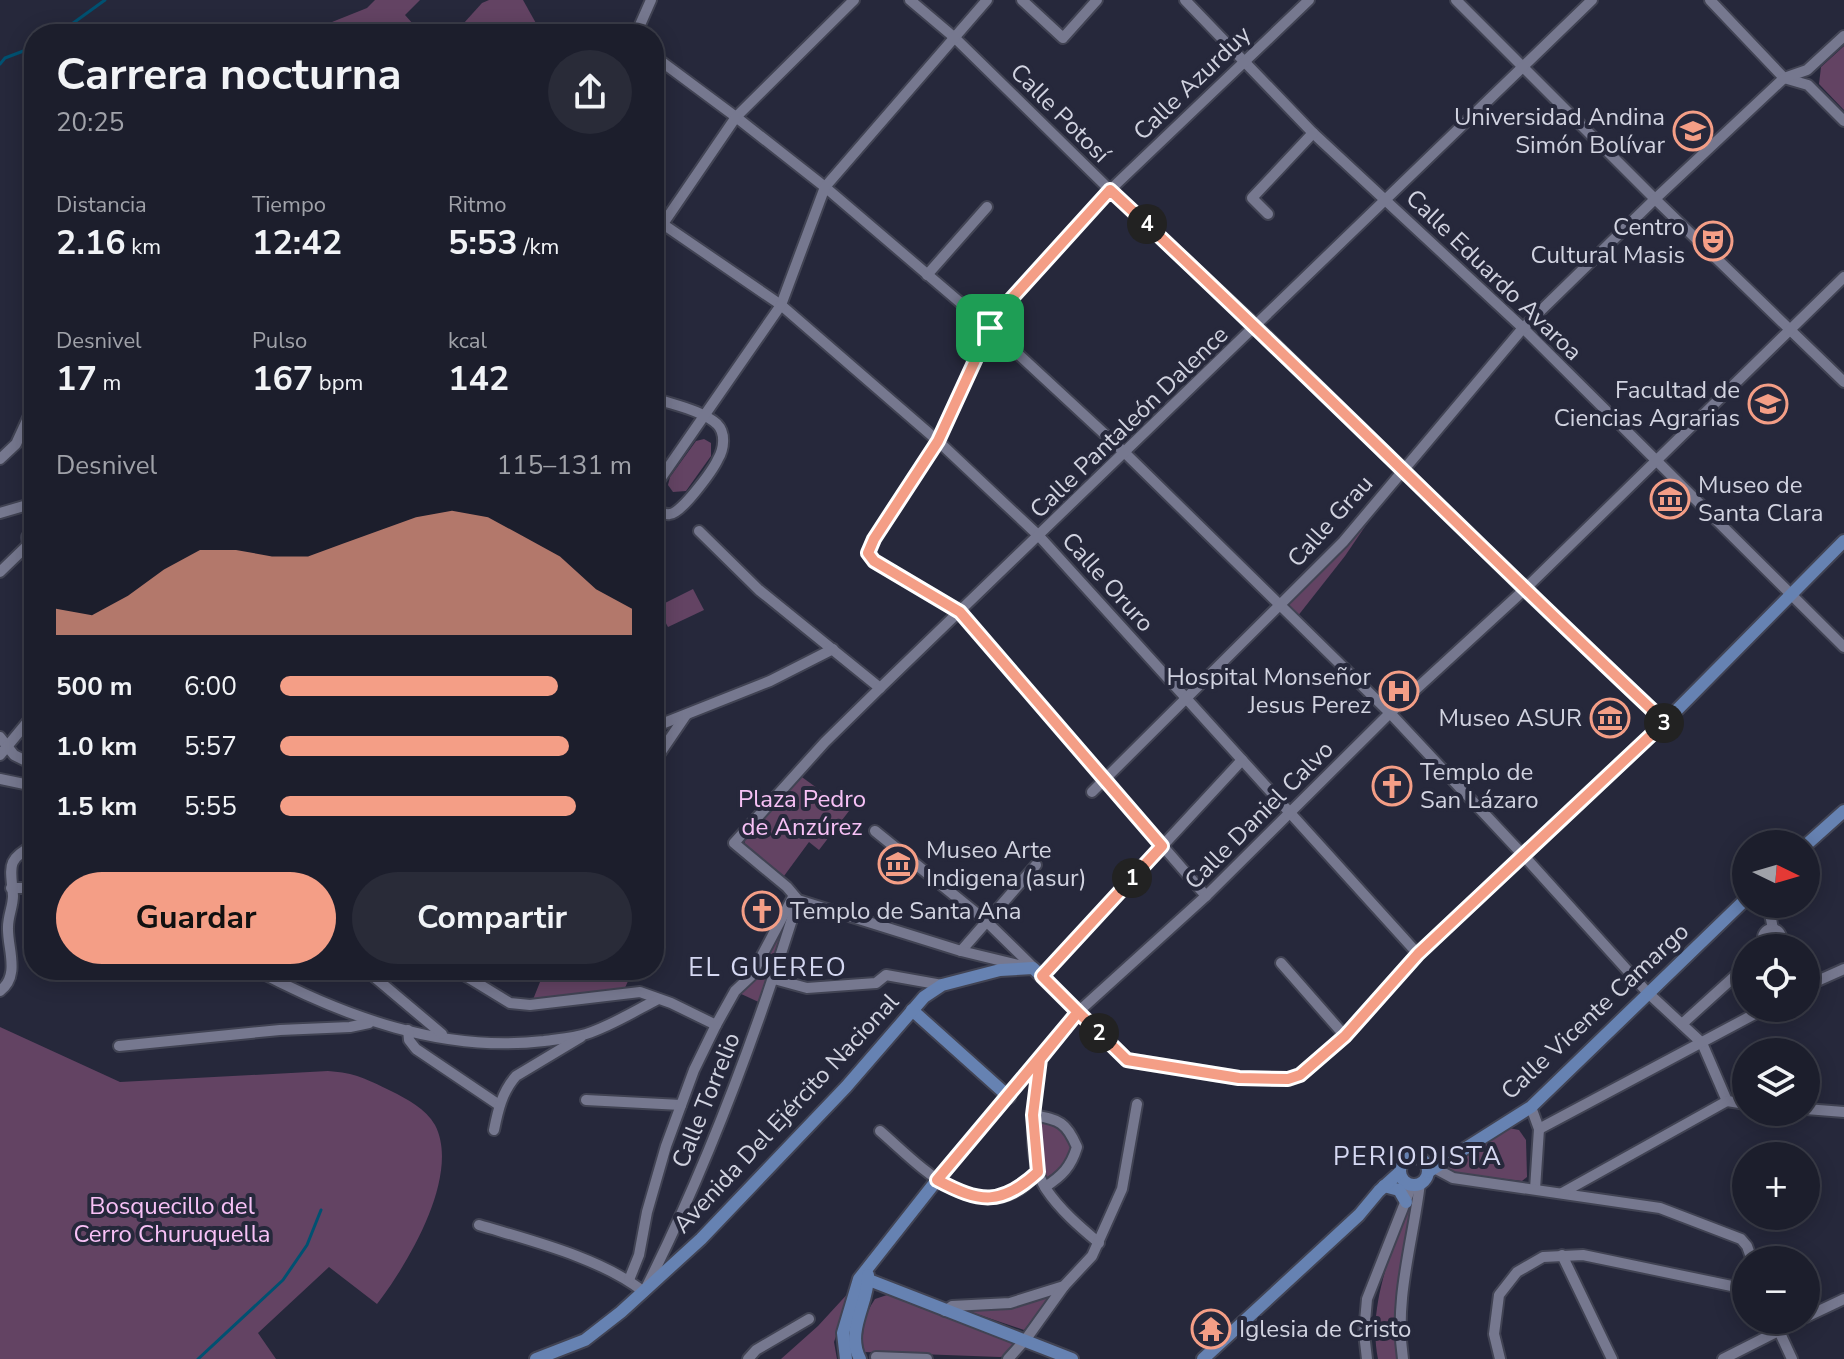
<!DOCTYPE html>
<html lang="es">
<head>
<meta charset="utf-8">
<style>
  body { margin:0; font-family:"Nunito Sans",sans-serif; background:#292b38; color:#f1f3f6; height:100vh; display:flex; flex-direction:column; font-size:30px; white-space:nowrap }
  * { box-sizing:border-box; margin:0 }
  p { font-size:26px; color:#a0a2a9 }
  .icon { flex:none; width:44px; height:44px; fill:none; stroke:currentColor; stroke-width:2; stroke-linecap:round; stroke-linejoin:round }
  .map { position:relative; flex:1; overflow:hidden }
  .drawer { position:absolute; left:24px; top:24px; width:640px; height:956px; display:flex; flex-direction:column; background:#1c1e2c; border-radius:32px; box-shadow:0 4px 20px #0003,0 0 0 2px #3a3c48 }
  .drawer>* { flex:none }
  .needle { width:52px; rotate:95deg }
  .tools { position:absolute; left:1732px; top:830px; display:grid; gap:16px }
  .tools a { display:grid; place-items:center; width:88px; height:88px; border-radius:50%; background:#1c1e2c; box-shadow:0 4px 20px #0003,0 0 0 2px #3a3c48; font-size:40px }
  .pin { position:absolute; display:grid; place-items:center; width:68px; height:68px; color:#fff; margin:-34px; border-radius:16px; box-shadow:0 4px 12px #0006 }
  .km { position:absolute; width:40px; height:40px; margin:-20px; border-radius:50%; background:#222; color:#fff; font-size:22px; line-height:40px; text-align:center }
  .round { display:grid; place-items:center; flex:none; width:84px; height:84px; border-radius:42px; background:#292b38 }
  .head { display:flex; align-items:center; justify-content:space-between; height:136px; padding:0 32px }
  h1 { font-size:44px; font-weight:700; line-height:60px }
  .metrics { display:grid; grid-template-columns:repeat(3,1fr); gap:12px; height:136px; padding:8px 32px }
  .metrics div { display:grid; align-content:center }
  .metrics b { font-size:34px; font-weight:700 }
  .metrics small { font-size:22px; font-weight:400 }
  .metrics p { font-size:22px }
  .chart { height:224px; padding:16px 32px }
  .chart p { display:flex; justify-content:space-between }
  .chart svg { width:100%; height:144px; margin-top:8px; fill:#f49e86; opacity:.7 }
  .primary-button { display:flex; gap:16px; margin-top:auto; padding:16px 32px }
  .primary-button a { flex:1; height:92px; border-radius:48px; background:#f49e86; color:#111; font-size:32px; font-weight:700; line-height:92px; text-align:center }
  .primary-button a+a { background:#292b38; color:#f1f3f6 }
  ul { padding:0 32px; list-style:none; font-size:26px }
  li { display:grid; grid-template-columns:128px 96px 1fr; align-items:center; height:60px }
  li i { height:20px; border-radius:10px; background:#f49e86 }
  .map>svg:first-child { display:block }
  .green { fill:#634363 }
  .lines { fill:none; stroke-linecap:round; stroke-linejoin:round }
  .stream { stroke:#005171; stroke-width:3 }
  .minor-casing { stroke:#414353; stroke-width:14 }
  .major-casing { stroke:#414353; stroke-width:16 }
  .minor { stroke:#76788f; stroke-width:10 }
  .major { stroke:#6682b2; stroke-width:12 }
  .route-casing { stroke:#fff; stroke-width:16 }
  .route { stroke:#f49e86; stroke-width:10 }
  .labels { text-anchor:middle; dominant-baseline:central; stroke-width:8; stroke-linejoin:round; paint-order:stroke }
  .street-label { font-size:24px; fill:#d1d3e0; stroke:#26283b }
  .poi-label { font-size:24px; fill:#d1d3e0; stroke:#26283b; text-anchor:end }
  .park-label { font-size:24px; fill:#f7c1f6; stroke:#26283b }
  .neighbourhood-label { font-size:26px; letter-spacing:2px; fill:#d5d8f2; stroke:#26283b }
</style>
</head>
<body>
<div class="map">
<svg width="1844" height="1359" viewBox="0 0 1844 1359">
  <rect width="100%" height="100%" fill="#26283b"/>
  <g class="green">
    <path d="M375,0H420L405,15L422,34H302L367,8Z"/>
    <path d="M489,0H523L542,34H454L482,3Z"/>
    <path d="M1844,46V110L1819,84L1821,67Z"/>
    <path d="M704,439L711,443V456L686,491L673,492L668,485L670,477L696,441Z"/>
    <path d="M1381,503L1345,556L1297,617L1289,606L1290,601Z"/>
    <path d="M693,589L704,610L668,627L657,607Z"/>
    <path d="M799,775L849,811L819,850L809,842L784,876L745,844L744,839Z"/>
    <path d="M789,914L763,1004L739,993Z"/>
    <path d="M514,970H633L624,990L564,995L532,1002L540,982Z"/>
    <path d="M0,1027L120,1082L328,1071C356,1073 366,1079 391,1091C407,1099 426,1109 435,1125C461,1175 408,1264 377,1304L329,1267L258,1333L276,1359H0Z"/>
    <path d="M1040,1121C1082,1131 1077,1158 1046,1178L1040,1140Z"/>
    <path d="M1509,1128L1519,1130L1526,1140L1527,1177L1522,1181L1453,1173L1449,1169V1164Z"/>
    <path d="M1410,1198L1414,1202C1403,1256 1395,1303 1397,1359H1378C1367,1303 1393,1250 1410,1198Z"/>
    <path d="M852,1289L834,1342L837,1359H781L818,1326Z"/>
    <path d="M890,1294L920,1308L1011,1339L1013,1347L1006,1356L1000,1357L864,1352C861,1333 864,1315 875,1299Z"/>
    <path d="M1049,1295L1051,1296L1024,1330L965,1310H1003Z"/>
  </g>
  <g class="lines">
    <g class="stream">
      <path d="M58,34L105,0"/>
      <path d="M0,64L5,58L34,47"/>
      <path d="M198,1359L283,1280L307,1245L321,1210"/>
    </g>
    <defs>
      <g id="minor">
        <path d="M910,0L955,38L1110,190L1257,326L1403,469L1524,590L1665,722"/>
        <path d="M1022,0L1063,38L1097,0"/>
        <path d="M1185,0L1313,133L1523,328L1844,647"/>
        <path d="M1456,0L1655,199L1844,382"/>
        <path d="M1710,0L1784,78L1808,85L1844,121"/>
        <path d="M636,34L651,0"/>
        <path d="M654,56L736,117L825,187L990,328L1124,452L1390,713L1524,856L1647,992L1702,1043L1727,1101"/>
        <path d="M1268,214L1252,198L1313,133"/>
        <path d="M654,218L781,305L938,441L1039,536L1418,954"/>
        <path d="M654,237L736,117L854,0"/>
        <path d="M927,275L987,207"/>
        <path d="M654,398C673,405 702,410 717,424C726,433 724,449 718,459C713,470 681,514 670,514C663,515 659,511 654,507"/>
        <path d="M0,459L16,444L34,405"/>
        <path d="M654,488L781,305L825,187L987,0"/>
        <path d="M0,513L34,503"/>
        <path d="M699,531L759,590L880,688"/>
        <path d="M28,545L27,537L34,526"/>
        <path d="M0,572L34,539"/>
        <path d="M654,727L770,681L833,649"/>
        <path d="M0,737L14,755L34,765"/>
        <path d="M0,755L34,714"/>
        <path d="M654,762L686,715"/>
        <path d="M0,779L34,786"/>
        <path d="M1092,792L1343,542L1523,328L1655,199L1784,78L1807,70L1844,36"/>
        <path d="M875,831L986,921L1032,966"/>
        <path d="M11,888H34"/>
        <path d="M1206,896L960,612L874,561L868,553L874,539L938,441L993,319L1110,190L1309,0"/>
        <path d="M1768,904L1773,929"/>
        <circle cx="1772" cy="938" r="9"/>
        <path d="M961,951L1036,865"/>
        <path d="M1281,963L1345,1036"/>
        <path d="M1023,966L961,951L798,900L787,887L734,843L825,742L880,688L1592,0"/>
        <path d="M256,970C344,1017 443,1053 544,1041C557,1039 573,1038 586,1034C611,1026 635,1011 658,999"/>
        <path d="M366,970L442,1034"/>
        <path d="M456,970L510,1003L530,1005L640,992L671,1003L716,1025"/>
        <path d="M1042,976L1242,760"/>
        <path d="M774,979L807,988L876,983L886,975L942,985"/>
        <path d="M1806,986L1844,969"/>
        <path d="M0,991C21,975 7,948 8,927C8,916 13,906 13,896C11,867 5,860 34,845"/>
        <path d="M1078,1012L1206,896L1390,713L1524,590L1844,277"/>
        <path d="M1682,1024L1746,966"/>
        <path d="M408,1030L409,1040L416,1049L499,1105"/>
        <path d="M119,1046L280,1030L350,1027L369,1023"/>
        <path d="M1040,1059C1035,1097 1024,1155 1046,1189C1060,1210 1080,1227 1099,1243"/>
        <path d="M586,1100L681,1105"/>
        <path d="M1727,1101L1746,1104"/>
        <path d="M1531,1107L1539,1129L1535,1189"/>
        <path d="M1806,1109L1844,1112"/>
        <path d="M1033,1115C1059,1120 1066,1121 1077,1147C1071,1167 1062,1176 1045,1187"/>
        <path d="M1539,1129L1766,1008"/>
        <path d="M494,1130C498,1110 502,1092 516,1076L581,1037"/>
        <path d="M880,1131C916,1162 968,1221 1020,1189C1027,1185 1033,1177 1038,1172"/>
        <path d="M1425,1163L1453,1178L1660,1208L1741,1239L1747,1246L1752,1260"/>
        <path d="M1562,1193L1727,1101"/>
        <path d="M479,1225C532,1241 601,1258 644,1292C707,1167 757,1033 798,900"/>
        <path d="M1562,1255L1612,1359"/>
        <path d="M629,1280L639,1255L647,1212L666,1146L694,1070L716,1025L735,991L751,976L793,897"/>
        <path d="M945,1311L952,1306L1010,1303L1064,1286L1092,1256L1122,1189L1137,1104"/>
        <path d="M1806,1317L1844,1299"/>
        <path d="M1774,1320L1792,1359"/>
        <path d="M876,1357L927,1359"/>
        <path d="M748,1359L756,1350L809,1319"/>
        <path d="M1008,1359L1026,1339L1064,1286"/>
        <path d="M1367,1359L1364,1333L1367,1299L1412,1185"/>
        <path d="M1403,1359C1394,1299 1413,1242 1420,1183"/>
        <path d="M1500,1359L1494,1334L1499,1295L1517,1272L1543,1257L1583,1255L1746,1289"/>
        <path d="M1723,1359L1800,1320"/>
      </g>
      <g id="major">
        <path d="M1806,845L1844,811"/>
        <path d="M912,1010L1009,1097"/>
        <circle cx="1414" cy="1171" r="14"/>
        <path d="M1428,1172L1531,1107L1746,899"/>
        <path d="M1384,1186L1399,1190L1406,1202"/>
        <path d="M869,1280L1072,1359"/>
        <path d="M536,1359L585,1340L621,1312L701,1239L846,1087L924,997L942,985L1000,970L1033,968L1127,1060L1239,1078L1288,1079L1300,1075L1345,1036L1418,954L1665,722L1844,541"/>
        <path d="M846,1359L843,1333L859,1279L937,1180L1078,1012"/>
        <path d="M860,1359C845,1331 869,1303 868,1275"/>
        <path d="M1203,1359L1359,1215L1379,1191L1400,1172"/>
      </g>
    </defs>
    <use href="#minor" class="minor-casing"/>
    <use href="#major" class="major-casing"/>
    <use href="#minor" class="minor"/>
    <use href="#major" class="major"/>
  </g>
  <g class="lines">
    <defs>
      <path id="route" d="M990,328L938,441L874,539L868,553L874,561L960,612L1162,846L1042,976L1078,1012L937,1180C980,1203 1001,1206 1038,1172L1033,1115L1040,1059L1078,1012L1127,1060L1239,1078L1288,1079L1300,1075L1345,1036L1418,954L1665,722C1478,547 1298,364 1110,190L993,319L990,328"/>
    </defs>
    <use href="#route" class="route-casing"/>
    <use href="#route" class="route"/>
  </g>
  <defs>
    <symbol id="university-ring" viewBox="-11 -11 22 22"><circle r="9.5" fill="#26283b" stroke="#f49e86" stroke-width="1.5"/><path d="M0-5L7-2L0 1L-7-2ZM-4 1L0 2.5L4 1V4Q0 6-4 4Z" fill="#f49e86"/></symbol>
    <symbol id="theatre-ring" viewBox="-11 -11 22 22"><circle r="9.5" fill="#26283b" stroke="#f49e86" stroke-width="1.5"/><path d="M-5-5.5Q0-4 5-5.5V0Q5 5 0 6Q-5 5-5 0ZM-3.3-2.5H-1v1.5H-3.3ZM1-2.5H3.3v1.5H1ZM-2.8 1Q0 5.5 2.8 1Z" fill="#f49e86"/></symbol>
    <symbol id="museum-ring" viewBox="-11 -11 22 22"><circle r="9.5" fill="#26283b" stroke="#f49e86" stroke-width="1.5"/><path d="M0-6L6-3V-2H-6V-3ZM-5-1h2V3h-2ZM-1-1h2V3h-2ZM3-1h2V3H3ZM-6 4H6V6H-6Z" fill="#f49e86"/></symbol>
    <symbol id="hospital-ring" viewBox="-11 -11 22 22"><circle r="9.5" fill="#26283b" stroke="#f49e86" stroke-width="1.5"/><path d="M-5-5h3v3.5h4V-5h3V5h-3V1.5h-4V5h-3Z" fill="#f49e86"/></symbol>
    <symbol id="church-ring" viewBox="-11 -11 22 22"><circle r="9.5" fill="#26283b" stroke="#f49e86" stroke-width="1.5"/><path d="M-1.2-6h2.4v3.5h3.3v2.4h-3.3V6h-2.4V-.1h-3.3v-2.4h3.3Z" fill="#f49e86"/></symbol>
    <symbol id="temple-ring" viewBox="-11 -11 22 22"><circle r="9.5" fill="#26283b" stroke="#f49e86" stroke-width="1.5"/><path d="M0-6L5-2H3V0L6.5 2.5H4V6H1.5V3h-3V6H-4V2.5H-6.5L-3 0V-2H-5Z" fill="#f49e86"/></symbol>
  </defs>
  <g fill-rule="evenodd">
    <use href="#university-ring" x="1671" y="109" width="44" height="44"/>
    <use href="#theatre-ring" x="1691" y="219" width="44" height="44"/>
    <use href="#university-ring" x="1746" y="382" width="44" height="44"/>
    <use href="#museum-ring" x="1648" y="477" width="44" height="44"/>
    <use href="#hospital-ring" x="1377" y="669" width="44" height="44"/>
    <use href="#museum-ring" x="1588" y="696" width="44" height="44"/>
    <use href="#church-ring" x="1370" y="764" width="44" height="44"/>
    <use href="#museum-ring" x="876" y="842" width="44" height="44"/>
    <use href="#church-ring" x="740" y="889" width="44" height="44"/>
    <use href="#temple-ring" x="1189" y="1307" width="44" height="44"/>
  </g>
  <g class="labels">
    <g class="street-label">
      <text transform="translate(1192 83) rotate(-44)">Calle Azurduy</text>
      <text transform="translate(1060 113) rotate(45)">Calle Potosí</text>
      <text transform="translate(1494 275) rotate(44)">Calle Eduardo Avaroa</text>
      <text transform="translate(1129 422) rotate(-44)">Calle Pantaleón Dalence</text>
      <text transform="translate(1330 521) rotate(-48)">Calle Grau</text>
      <text transform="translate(1108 582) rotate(48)">Calle Oruro</text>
      <text transform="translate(1259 815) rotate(-45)">Calle Daniel Calvo</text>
      <text transform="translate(1595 1011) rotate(-43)">Calle Vicente Camargo</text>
      <text transform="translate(706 1100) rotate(-68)">Calle Torrelio</text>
      <text transform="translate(786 1113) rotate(-47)">Avenida Del Ejército Nacional</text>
    </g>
    <g class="poi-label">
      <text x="1665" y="117">Universidad Andina<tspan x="1665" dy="28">Simón Bolívar</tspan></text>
      <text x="1685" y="227">Centro<tspan x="1685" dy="28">Cultural Masis</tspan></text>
      <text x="1740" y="390">Facultad de<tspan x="1740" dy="28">Ciencias Agrarias</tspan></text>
      <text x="1698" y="485" text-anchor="start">Museo de<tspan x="1698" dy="28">Santa Clara</tspan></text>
      <text x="1371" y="677">Hospital Monseñor<tspan x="1371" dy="28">Jesus Perez</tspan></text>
      <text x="1582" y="718">Museo ASUR</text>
      <text x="1420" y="772" text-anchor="start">Templo de<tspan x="1420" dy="28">San Lázaro</tspan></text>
      <text x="926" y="850" text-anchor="start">Museo Arte<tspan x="926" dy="28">Indigena (asur)</tspan></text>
      <text x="790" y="911" text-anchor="start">Templo de Santa Ana</text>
      <text x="1239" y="1329" text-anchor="start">Iglesia de Cristo</text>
    </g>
    <g class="park-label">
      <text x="802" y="799">Plaza Pedro<tspan x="802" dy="28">de Anzúrez</tspan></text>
      <text x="172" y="1206">Bosquecillo del<tspan x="172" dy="28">Cerro Churuquella</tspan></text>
    </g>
    <g class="neighbourhood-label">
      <text x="768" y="967">EL GUEREO</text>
      <text x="1418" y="1156">PERIODISTA</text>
    </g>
  </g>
</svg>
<div class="tools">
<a><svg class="needle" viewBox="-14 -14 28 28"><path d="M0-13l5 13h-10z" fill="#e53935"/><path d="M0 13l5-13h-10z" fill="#a0a2a9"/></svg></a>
<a><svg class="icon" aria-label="locate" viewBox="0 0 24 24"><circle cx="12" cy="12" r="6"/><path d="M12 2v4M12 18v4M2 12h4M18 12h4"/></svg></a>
<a><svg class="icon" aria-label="layers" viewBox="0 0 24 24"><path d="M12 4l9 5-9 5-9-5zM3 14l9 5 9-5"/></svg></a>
<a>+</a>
<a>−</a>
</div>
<div class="pin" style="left:990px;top:328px;background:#1e9e55"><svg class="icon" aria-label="arrive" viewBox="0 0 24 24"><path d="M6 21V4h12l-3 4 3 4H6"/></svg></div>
<b class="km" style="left:1132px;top:878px">1</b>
<b class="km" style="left:1099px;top:1033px">2</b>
<b class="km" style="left:1664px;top:723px">3</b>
<b class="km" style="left:1147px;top:224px">4</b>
<section class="drawer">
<div class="head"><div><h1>Carrera nocturna</h1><p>20:25</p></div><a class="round"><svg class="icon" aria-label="share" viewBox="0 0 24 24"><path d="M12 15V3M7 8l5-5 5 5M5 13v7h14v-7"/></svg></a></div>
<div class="metrics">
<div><p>Distancia</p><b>2.16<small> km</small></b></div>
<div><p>Tiempo</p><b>12:42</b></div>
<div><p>Ritmo</p><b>5:53<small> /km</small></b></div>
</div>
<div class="metrics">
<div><p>Desnivel</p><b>17<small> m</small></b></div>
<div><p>Pulso</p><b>167<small> bpm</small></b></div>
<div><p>kcal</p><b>142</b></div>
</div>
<div class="chart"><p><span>Desnivel</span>115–131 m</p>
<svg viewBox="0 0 160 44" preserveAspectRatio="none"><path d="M0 44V36L10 38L20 32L30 24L40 18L50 18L60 20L70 20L80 16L90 12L100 8L110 6L120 8L130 14L140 20L150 30L160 36V44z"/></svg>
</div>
<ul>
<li><b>500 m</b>6:00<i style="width:79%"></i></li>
<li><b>1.0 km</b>5:57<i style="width:82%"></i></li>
<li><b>1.5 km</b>5:55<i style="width:84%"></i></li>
</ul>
<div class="primary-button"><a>Guardar</a><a>Compartir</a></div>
</section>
</div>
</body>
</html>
